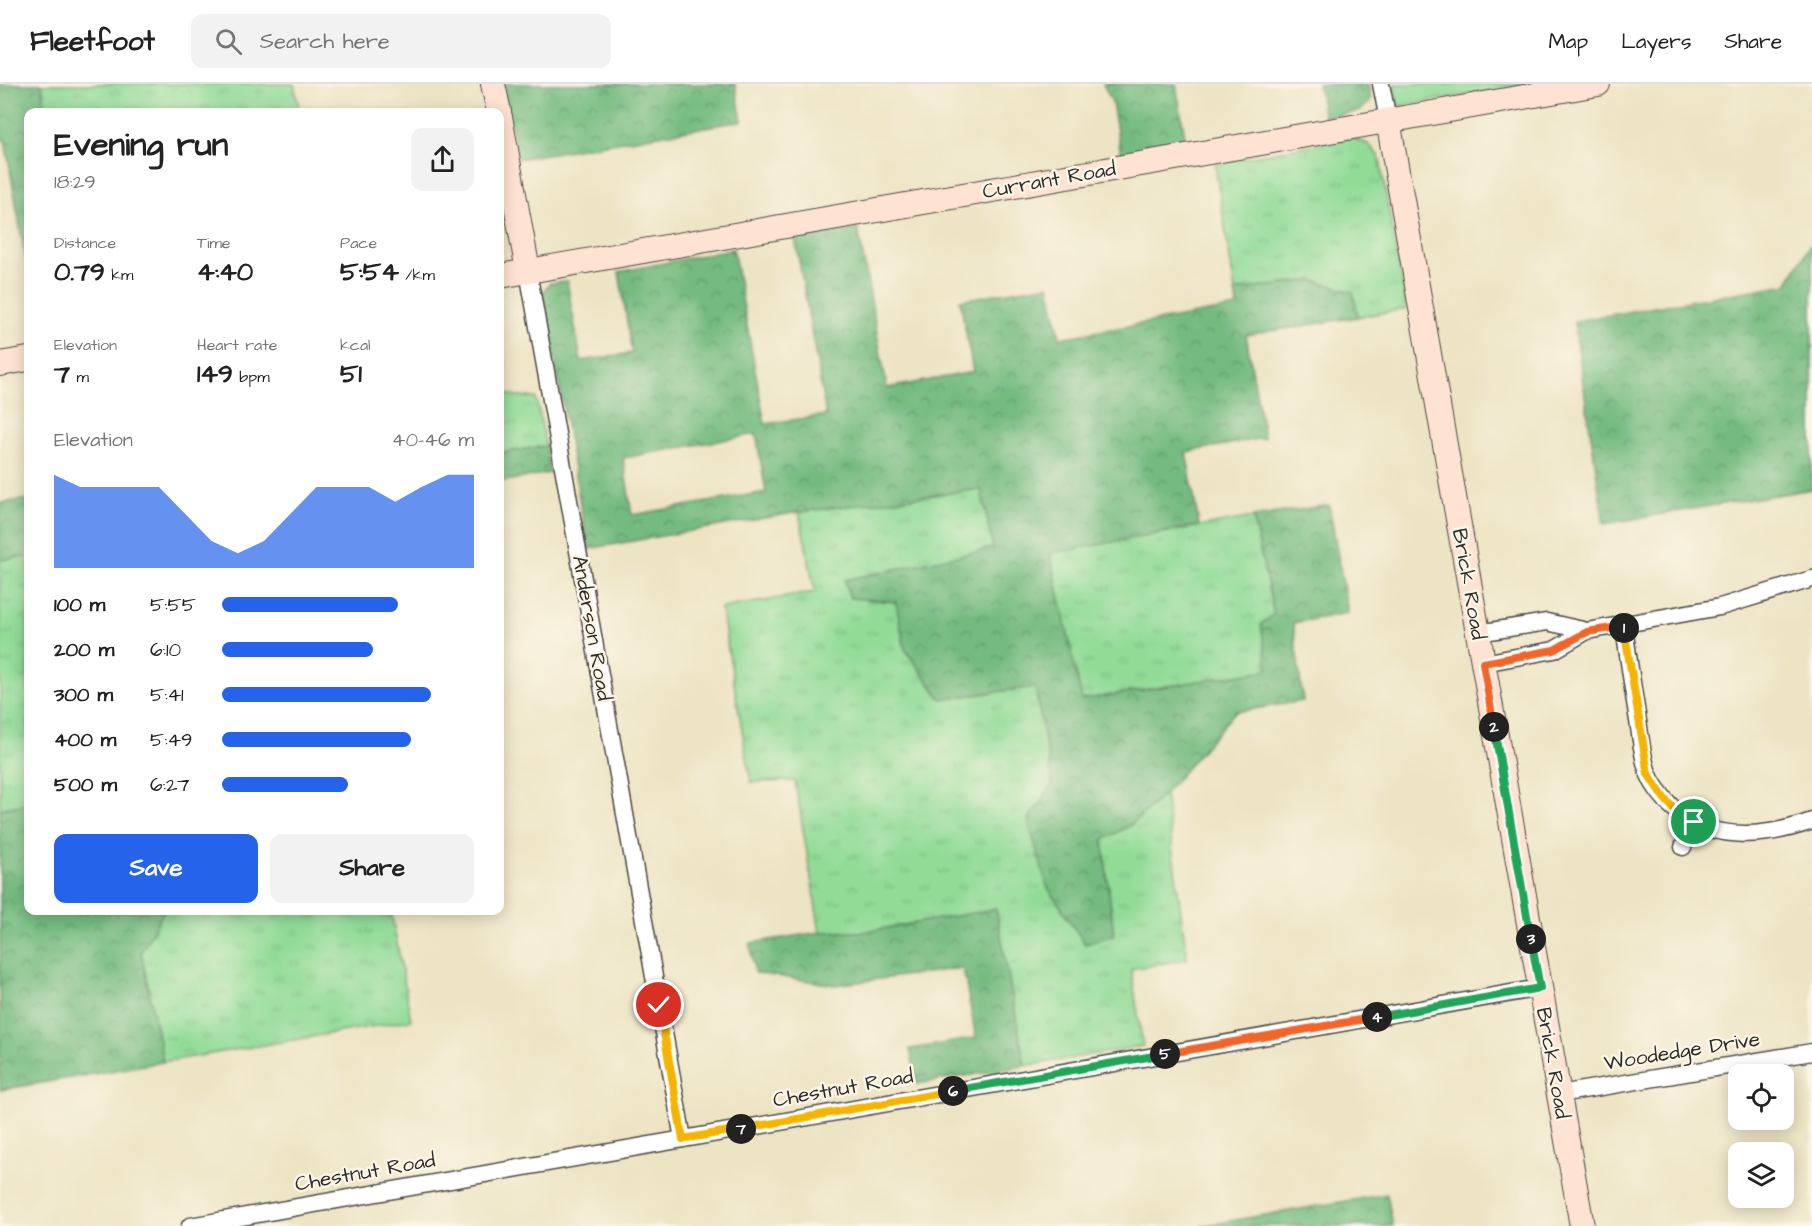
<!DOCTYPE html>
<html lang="en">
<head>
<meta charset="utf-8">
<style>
  body { margin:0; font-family:"Architects Daughter",sans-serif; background:#f2f2f2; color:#222; height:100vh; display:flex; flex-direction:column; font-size:22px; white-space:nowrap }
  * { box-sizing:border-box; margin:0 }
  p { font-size:20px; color:#767676 }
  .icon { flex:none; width:33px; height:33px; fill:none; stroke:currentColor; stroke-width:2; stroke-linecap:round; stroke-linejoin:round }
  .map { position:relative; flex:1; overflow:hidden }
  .side { position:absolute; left:24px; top:24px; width:480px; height:807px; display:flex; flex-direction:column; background:#fff; border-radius:12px; box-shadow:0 3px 15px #0003 }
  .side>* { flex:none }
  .controls { position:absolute; left:1728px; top:980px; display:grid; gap:12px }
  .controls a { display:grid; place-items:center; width:66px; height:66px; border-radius:12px; background:#fff; box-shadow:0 3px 15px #0003; font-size:30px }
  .pin { position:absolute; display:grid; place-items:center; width:51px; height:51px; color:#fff; margin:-26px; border:3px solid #fff; border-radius:50%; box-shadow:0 2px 6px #0007 }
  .km { position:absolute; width:30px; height:30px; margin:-15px; border-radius:50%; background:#222; color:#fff; font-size:16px; line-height:30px; text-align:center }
  .round { display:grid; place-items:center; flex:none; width:63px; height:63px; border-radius:12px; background:#f2f2f2 }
  .head { display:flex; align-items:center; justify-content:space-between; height:102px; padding:0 30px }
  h1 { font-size:33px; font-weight:700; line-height:45px }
  .figures { display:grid; grid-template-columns:repeat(3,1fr); gap:9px; height:102px; padding:6px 30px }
  .figures div { display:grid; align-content:center }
  .figures b { font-size:26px; font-weight:700 }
  .figures small { font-size:16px; font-weight:400 }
  .figures p { font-size:16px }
  .chart { height:168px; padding:12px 30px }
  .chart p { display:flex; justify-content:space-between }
  .chart svg { width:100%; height:108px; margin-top:6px; fill:#2563eb; opacity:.7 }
  .primary-button { display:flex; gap:12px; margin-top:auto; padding:12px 30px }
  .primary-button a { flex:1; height:69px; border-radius:12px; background:#2563eb; color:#fff; font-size:24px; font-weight:700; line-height:69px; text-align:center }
  .primary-button a+a { background:#f2f2f2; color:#222 }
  ul { padding:0 30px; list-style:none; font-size:20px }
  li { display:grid; grid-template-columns:96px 72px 1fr; align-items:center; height:45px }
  li i { height:15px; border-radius:8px; background:#2563eb }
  header { display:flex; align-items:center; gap:36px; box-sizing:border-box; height:84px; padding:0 30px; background:#fff; border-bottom:2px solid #e0e0e0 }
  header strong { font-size:28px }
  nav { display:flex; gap:33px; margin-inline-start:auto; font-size:21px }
  .search { width:420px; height:54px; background:#f2f2f2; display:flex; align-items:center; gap:15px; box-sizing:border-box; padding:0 21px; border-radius:12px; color:#767676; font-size:22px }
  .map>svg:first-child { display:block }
  .grass { fill:url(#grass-tufts); stroke:#5e8361; stroke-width:1.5 }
  .forest { fill:url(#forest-crowns); stroke:#507356; stroke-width:1.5; fill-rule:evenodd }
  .pitch { fill:#91db97; stroke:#5e8361; stroke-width:1.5 }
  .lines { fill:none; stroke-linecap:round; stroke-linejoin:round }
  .street-casing { stroke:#484742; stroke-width:19 }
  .secondary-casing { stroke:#484742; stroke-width:26 }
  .street { stroke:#fff; stroke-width:16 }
  .secondary { stroke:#fee3d2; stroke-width:24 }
  .split-1-casing { stroke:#fff; stroke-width:12 }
  .split-2-casing { stroke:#fff; stroke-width:12 }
  .split-3-casing { stroke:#fff; stroke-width:12 }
  .split-4-casing { stroke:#fff; stroke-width:12 }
  .split-5-casing { stroke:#fff; stroke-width:12 }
  .split-6-casing { stroke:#fff; stroke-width:12 }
  .split-7-casing { stroke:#fff; stroke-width:12 }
  .split-8-casing { stroke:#fff; stroke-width:12 }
  .split-1 { stroke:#f5b400; stroke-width:8 }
  .split-2 { stroke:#f0652b; stroke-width:8 }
  .split-3 { stroke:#22a559; stroke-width:8 }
  .split-4 { stroke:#22a559; stroke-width:8 }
  .split-5 { stroke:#f0652b; stroke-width:8 }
  .split-6 { stroke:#22a559; stroke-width:8 }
  .split-7 { stroke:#f5b400; stroke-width:8 }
  .split-8 { stroke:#f5b400; stroke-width:8 }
  .labels { text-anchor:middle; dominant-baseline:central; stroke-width:5; stroke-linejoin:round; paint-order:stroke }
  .street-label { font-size:21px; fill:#2b2b2b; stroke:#fcf5e5 }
</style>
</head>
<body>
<header>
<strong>Fleetfoot</strong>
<div class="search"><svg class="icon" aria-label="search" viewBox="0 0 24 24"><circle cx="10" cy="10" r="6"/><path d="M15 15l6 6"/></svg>Search here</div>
<nav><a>Map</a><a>Layers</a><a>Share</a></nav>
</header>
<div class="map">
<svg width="1812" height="1142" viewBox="0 0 1812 1142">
  <defs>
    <pattern id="grass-tufts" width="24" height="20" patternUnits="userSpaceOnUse" patternTransform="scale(1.5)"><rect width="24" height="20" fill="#91db97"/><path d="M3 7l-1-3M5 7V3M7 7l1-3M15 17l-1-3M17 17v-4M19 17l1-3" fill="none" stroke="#7dbc82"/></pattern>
    <pattern id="forest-crowns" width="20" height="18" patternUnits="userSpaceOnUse" patternTransform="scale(1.5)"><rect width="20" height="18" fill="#74bb80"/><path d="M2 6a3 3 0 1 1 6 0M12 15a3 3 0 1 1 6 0" fill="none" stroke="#5f9869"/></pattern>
  </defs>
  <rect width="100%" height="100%" fill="#fcf5e5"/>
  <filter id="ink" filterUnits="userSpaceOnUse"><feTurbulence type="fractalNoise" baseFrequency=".0167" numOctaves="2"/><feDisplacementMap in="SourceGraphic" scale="12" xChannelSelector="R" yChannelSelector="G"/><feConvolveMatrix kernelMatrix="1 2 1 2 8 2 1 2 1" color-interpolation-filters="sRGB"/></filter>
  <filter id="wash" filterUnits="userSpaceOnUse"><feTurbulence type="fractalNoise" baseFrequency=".008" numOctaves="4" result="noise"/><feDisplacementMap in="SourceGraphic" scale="24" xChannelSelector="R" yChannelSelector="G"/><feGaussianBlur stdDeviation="1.35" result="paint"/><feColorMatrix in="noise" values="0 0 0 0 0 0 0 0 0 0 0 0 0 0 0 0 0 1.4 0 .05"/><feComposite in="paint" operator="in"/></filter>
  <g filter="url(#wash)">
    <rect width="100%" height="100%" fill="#ede4c4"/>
    <g class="grass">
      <path d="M42,0H294L300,28H46Z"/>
      <path d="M1350,53L1368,60L1379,72L1407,225L1358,233L1353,208L1312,196L1235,207L1215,80Z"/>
      <path d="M500,304L510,311L536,314L546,362L500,369Z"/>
      <path d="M981,405L993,464L845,496L850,513L896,518L905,565L941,615L1035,603L1053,700L1114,851L1103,756L1132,740L1165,709L1187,875L1131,885L1143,962L1025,982L996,825L864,848H820L795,697L751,698L721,524L815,508L799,428Z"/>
      <path d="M1253,433L1274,530L1261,540L1268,586L1081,616L1050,469Z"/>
      <path d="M28,472V720L0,725V476Z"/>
      <path d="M164,827H391L411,936L163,978L141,868Z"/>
    </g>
    <g class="forest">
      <path d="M0,0H42L46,28H28V183H27L5,56L0,55Z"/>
      <path d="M503,0H735L742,37L518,75Z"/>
      <path d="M1103,0H1176L1186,59L1121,71L1112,18Z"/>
      <path d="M1318,0H1368L1371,17L1360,27L1324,33Z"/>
      <path d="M858,145L887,304L973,288L960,216L1049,201L1060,254L1237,223L1235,207L1312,196L1353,208L1358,233L1246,251L1264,354L1186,368L1199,441L1050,470L1082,616L1268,586L1261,540L1274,530L1253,433L1329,421L1348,529L1293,539L1303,617L1235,628L1165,709L1132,740L1103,756L1114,851L1085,860L1047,802L1028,736L1053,700L1035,603L941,615L905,565L896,518L850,514L845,496L993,464L981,405L799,428L588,465L543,208L550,199L567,197L581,277L632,269L619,188L733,165L765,340L826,331L795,154ZM756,350L766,408L632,431L623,374Z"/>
      <path d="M1812,158V405L1604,440L1574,237L1787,200Z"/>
      <path d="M546,362L550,389L500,398V369Z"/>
      <path d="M28,415V472L0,476V419Z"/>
      <path d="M28,720V826L164,827L141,868L163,978L0,1006V725Z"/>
      <path d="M996,825L1025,982L917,1000L910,965L976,954L963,884L835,901L755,889L750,859L820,848H864Z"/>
      <path d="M1387,1110L1393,1142H1201Z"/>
    </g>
    <path class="pitch" d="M1394,0H1534L1398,22Z"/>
  </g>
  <g filter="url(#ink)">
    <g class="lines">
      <defs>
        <g id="street">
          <path d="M1381,0L1388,36"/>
          <path d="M528,187L683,1055"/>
          <path d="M1624,542C1628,574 1633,605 1638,637C1641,654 1642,675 1649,691C1654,703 1662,712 1670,721C1709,759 1764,754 1812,737"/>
          <path d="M1478,549L1547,538L1587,547"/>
          <path d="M1483,579L1554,566L1587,547L1720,523L1812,495"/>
          <path d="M1683,763L1694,738"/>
          <path d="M1559,1010L1812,968"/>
          <path d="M190,1142L1540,904"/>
        </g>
        <g id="secondary">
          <path d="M493,0L499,28"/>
          <path d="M500,33L528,187"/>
          <path d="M1388,36L1582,1142"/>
          <path d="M500,192L1598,0"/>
          <path d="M0,280L28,275"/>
        </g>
      </defs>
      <use href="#street" class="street-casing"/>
      <use href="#secondary" class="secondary-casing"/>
      <use href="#street" class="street"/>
      <use href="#secondary" class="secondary"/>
    </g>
  </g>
  <g class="lines" filter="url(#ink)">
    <defs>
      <path id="split-1" d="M1624,544L1648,690L1664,714L1677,728L1694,738"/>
      <path id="split-2" d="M1494,643L1483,579L1554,566L1587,548L1624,542V544"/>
      <path id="split-3" d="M1494,643L1531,855"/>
      <path id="split-4" d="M1377,933L1540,904L1531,855"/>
      <path id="split-5" d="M1165,970L1377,933"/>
      <path id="split-6" d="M953,1007L1165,970"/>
      <path id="split-7" d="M741,1045L953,1007"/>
      <path id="split-8" d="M659,921L683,1055L741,1045"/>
    </defs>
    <use href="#split-1" class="split-1-casing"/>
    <use href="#split-2" class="split-2-casing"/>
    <use href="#split-3" class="split-3-casing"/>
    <use href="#split-4" class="split-4-casing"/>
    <use href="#split-5" class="split-5-casing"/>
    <use href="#split-6" class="split-6-casing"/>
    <use href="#split-7" class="split-7-casing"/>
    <use href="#split-8" class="split-8-casing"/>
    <use href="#split-1" class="split-1"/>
    <use href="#split-2" class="split-2"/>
    <use href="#split-3" class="split-3"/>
    <use href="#split-4" class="split-4"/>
    <use href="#split-5" class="split-5"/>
    <use href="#split-6" class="split-6"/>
    <use href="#split-7" class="split-7"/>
    <use href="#split-8" class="split-8"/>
  </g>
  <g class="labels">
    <g class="street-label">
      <text transform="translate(1049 96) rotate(-10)">Currant Road</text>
      <text transform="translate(1469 500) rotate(80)">Brick Road</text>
      <text transform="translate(592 544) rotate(80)">Anderson Road</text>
      <text transform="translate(1682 967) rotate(-9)">Woodedge Drive</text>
      <text transform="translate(1553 979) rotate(80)">Brick Road</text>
      <text transform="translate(843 1004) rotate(-10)">Chestnut Road</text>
      <text transform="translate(365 1088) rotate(-10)">Chestnut Road</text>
    </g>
  </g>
</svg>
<div class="controls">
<a><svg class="icon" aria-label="locate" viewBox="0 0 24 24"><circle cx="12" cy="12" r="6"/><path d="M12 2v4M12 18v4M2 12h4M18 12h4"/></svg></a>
<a><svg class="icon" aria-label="layers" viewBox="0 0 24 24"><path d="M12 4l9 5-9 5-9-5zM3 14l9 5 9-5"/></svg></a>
</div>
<div class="pin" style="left:1694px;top:738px;background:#1e9e55"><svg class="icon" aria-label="arrive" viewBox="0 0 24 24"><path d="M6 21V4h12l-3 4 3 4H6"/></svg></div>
<div class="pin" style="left:659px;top:921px;background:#d93025"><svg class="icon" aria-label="check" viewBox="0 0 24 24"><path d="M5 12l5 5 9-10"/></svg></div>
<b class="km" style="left:1624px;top:544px">1</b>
<b class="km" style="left:1494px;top:643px">2</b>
<b class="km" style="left:1531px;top:855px">3</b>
<b class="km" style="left:1377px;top:933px">4</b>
<b class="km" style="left:1165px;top:970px">5</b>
<b class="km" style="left:953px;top:1007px">6</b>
<b class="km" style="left:741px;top:1045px">7</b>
<section class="side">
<div class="head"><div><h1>Evening run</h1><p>18:29</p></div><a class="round"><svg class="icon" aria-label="share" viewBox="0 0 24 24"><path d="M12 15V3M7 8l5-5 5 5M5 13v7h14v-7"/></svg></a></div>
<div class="figures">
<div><p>Distance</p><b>0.79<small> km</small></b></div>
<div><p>Time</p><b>4:40</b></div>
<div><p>Pace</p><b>5:54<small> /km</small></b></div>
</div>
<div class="figures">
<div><p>Elevation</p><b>7<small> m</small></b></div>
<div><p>Heart rate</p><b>149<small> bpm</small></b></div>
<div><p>kcal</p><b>51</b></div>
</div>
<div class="chart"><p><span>Elevation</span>40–46 m</p>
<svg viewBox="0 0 160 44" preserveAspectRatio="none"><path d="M0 44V6L10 11L20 11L30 11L40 11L50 22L60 33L70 38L80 33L90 22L100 11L110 11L120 11L130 17L140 11L150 6L160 6V44z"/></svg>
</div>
<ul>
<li><b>100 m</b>5:55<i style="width:70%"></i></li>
<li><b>200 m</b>6:10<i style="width:60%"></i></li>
<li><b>300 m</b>5:41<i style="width:83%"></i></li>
<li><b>400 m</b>5:49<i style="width:75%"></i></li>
<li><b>500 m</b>6:27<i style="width:50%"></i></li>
</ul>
<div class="primary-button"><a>Save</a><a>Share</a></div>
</section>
</div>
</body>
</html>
